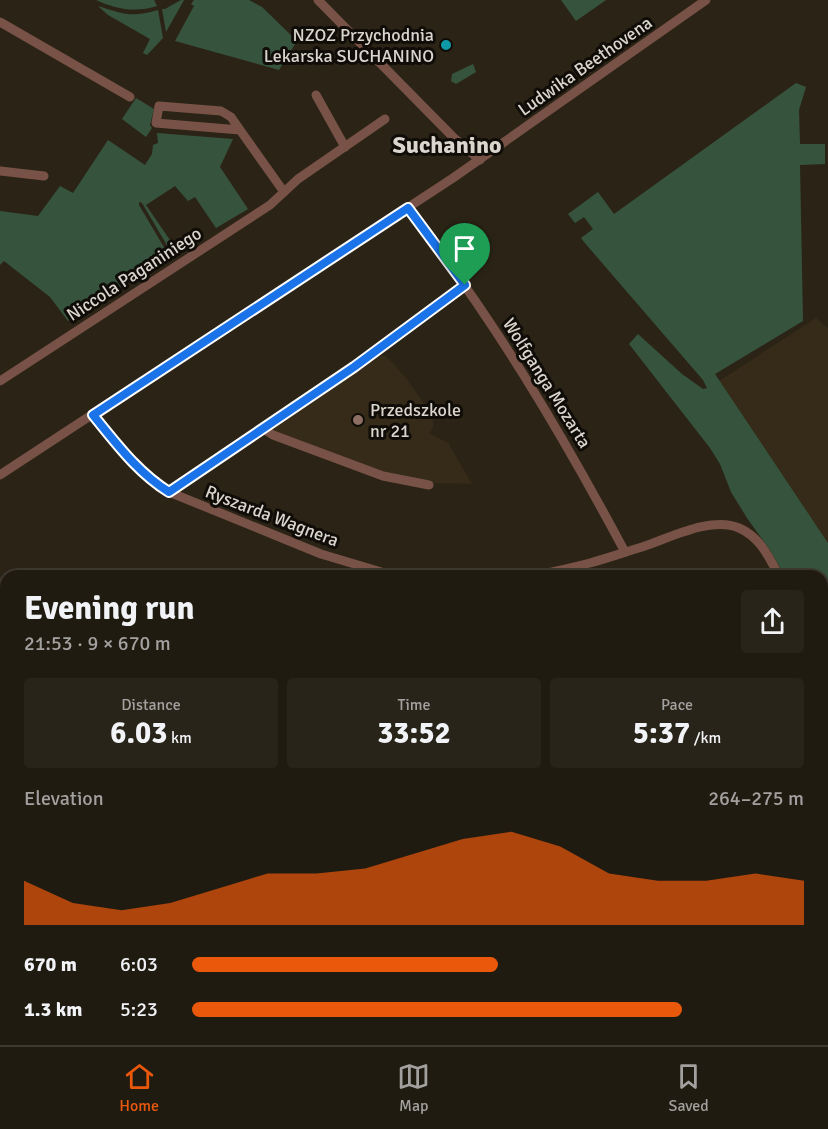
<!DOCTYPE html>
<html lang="en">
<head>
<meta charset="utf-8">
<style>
  body { margin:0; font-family:Signika,sans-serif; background:#282419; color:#f1f3f6; height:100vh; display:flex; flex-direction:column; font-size:22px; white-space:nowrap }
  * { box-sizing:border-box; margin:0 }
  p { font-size:20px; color:#a2a19f }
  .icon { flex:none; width:33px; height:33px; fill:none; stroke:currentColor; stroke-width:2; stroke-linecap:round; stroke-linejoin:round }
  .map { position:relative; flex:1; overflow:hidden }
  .details { position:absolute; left:0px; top:570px; width:828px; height:476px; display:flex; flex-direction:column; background:#201b10; border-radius:18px 18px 0 0; box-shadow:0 2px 4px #0004,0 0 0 2px #3d3930 }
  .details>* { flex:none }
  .pin { position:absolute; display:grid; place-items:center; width:51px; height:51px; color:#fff; margin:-62px -26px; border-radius:50% 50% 50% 0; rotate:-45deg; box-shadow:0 0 6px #0007 }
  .pin .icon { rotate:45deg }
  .round { display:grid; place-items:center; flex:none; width:63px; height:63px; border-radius:6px; background:#282419 }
  .head { display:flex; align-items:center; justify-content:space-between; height:102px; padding:0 24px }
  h1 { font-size:33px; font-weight:800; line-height:45px }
  .figures { display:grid; grid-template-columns:repeat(3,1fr); gap:9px; height:102px; padding:6px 24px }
  .figures div { display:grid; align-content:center; border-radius:6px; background:#282419; text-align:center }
  .figures b { font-size:30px; font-weight:800 }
  .figures small { font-size:16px; font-weight:400 }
  .figures p { font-size:16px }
  .chart { height:168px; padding:12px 24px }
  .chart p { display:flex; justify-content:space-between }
  .chart svg { width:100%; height:108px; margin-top:6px; fill:#ea580c; opacity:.7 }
  ul { padding:0 24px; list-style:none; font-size:20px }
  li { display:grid; grid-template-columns:96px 72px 1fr; align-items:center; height:45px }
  li i { height:15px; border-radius:8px; background:#ea580c }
  .tab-bar { display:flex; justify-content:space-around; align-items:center; height:84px; border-top:2px solid #3d3930; background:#201b10; font-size:16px; color:#a2a19f }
  .tab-bar a { display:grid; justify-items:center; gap:3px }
  .tab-bar .active { color:#ea580c }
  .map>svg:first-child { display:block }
  .built { fill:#352b18 }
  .green { fill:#36543d }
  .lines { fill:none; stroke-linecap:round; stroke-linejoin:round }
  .stream { stroke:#8390a6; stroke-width:3 }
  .minor { stroke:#785247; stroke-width:9 }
  .major { stroke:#cb7d66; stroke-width:12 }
  .route-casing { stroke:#fff; stroke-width:12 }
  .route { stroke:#1a73e8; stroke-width:8 }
  .culture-dot { fill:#0f9aa8; stroke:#100d08; stroke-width:2 }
  .education-dot { fill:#8d6e63; stroke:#100d08; stroke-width:2 }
  .labels { text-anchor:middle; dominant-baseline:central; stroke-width:6; stroke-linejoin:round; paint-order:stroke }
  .poi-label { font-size:18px; fill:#dad6cd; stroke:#100d08; text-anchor:end }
  .street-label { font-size:18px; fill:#dad6cd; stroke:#100d08 }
  .district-label { font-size:24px; font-weight:bold; fill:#dad6cd; stroke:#100d08 }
</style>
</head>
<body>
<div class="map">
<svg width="828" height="1045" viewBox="0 0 828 1045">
  <rect width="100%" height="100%" fill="#2b2416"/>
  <g class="built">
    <path d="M816,318L828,328V543L719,381Z"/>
    <path d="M378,355L386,356L406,378L433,417V428L429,433L448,443L472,484L430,483L398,477L268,429Z"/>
    <path d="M0,576L6,581V808L0,803Z"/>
    <path d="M183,1040H416L418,1045H183Z"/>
    <path d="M532,1040H681L679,1045H550Z"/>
  </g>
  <g class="green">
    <path d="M96,0H154L157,6C136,13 115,9 96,0Z"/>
    <path d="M181,0H184L166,32L162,9H165Z"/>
    <path d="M194,0H249L262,7L297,41L279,70L175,41L194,6L191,4Z"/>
    <path d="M561,0H606L576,21Z"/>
    <path d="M98,6C124,14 130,18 158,10L163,38L147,55L143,53L150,39L108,15Z"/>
    <path d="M473,64L476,72L456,84L451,81L452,74Z"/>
    <path d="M796,83L806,87L799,110L800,144H825V164L800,165L803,321L715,374L828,543V623L822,619V576H785L770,550L747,518L731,492L720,464L710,448L629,344L638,334L682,374L703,389L707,388L703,380L584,242L581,238L593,229L584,217L575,223L568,214L598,192L614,214Z"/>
    <path d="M136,98L154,109L150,125L152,128L146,137L122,119Z"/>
    <path d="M157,133L233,139L220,167L248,209L216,228L195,197L188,201L175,186L146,205L174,246L171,252L142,203L139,202V205L168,254L153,267L68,321L50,297L4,261L0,265V211L38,216L60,186L73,193L108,140L145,165L152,154L153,145L158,143Z"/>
    <path d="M828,682V1045H710L711,1040H822V690Z"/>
    <path d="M6,748V793L0,788V755Z"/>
    <path d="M416,1040H486L480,1045H418Z"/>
  </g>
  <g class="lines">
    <g class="stream">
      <path d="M822,818L828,804"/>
      <path d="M745,1045L746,1040"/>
    </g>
    <g class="minor">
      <path d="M318,0L454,138L480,160"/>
      <path d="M0,22L130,97"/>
      <path d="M316,95L345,147"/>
      <path d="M240,130L231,117L221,111L159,106L156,123L240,130L284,192"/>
      <path d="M0,171L44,176"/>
      <path d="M408,209C492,316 561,432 625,552"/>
      <path d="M0,381L270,205L298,179L385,119"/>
      <path d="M93,415C116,443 137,472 169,492L321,554L388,574L401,576"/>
      <path d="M262,428L273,435L383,476L429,485"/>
      <path d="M0,475L453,178L706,0"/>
      <path d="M169,492L354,367L465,285"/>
      <path d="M532,576C552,572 571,568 590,563C608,558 625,552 642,547C670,538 711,516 739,528C760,537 769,557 779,576"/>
      <path d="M822,649L828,654"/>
      <path d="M0,972L6,971"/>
      <path d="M63,1040L67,1045"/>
    </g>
    <g class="major">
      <path d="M822,678L828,667"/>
      <path d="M703,1045L704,1040"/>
    </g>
  </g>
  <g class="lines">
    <defs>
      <path id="route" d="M408,208L465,285L354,367L169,492C137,472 116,443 93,415Z"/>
    </defs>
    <use href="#route" class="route-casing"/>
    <use href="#route" class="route"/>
  </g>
  <circle class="culture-dot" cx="446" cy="45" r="6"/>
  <circle class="education-dot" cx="358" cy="420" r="6"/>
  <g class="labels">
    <g class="poi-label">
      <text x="434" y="35">NZOZ Przychodnia<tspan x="434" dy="21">Lekarska SUCHANINO</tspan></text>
      <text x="370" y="410" text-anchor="start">Przedszkole<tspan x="370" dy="21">nr 21</tspan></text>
    </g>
    <g class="street-label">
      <text transform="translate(585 66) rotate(-35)">Ludwika Beethovena</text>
      <text transform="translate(134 274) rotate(-33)">Niccola Paganiniego</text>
      <text transform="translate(547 383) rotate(58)">Wolfganga Mozarta</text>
      <text transform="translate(272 516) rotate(21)">Ryszarda Wagnera</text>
    </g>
    <g class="district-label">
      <text x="447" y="145">Suchanino</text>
    </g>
  </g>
</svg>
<div class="pin" style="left:465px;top:285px;background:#1e9e55"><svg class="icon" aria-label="arrive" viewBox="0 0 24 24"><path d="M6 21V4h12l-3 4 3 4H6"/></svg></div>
<section class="details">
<div class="head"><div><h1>Evening run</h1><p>21:53 · 9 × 670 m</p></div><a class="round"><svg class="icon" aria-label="share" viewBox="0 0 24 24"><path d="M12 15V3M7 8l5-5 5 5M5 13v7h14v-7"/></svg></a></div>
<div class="figures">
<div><p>Distance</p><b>6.03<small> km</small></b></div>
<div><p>Time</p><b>33:52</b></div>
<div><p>Pace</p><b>5:37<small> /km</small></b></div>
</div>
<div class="chart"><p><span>Elevation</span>264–275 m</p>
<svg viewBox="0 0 160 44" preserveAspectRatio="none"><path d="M0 44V26L10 35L20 38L30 35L40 29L50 23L60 23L70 21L80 15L90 9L100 6L110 12L120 23L130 26L140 26L150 23L160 26V44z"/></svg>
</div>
<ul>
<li><b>670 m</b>6:03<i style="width:50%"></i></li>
<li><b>1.3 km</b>5:23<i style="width:80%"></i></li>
</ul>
</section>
</div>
<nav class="tab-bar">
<a class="active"><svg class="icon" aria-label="home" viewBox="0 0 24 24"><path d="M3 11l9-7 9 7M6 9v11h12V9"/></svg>Home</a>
<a><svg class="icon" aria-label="map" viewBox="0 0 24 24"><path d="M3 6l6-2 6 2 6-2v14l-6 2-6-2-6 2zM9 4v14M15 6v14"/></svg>Map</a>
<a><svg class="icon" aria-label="saved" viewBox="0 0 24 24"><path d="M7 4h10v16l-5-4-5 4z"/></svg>Saved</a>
</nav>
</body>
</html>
